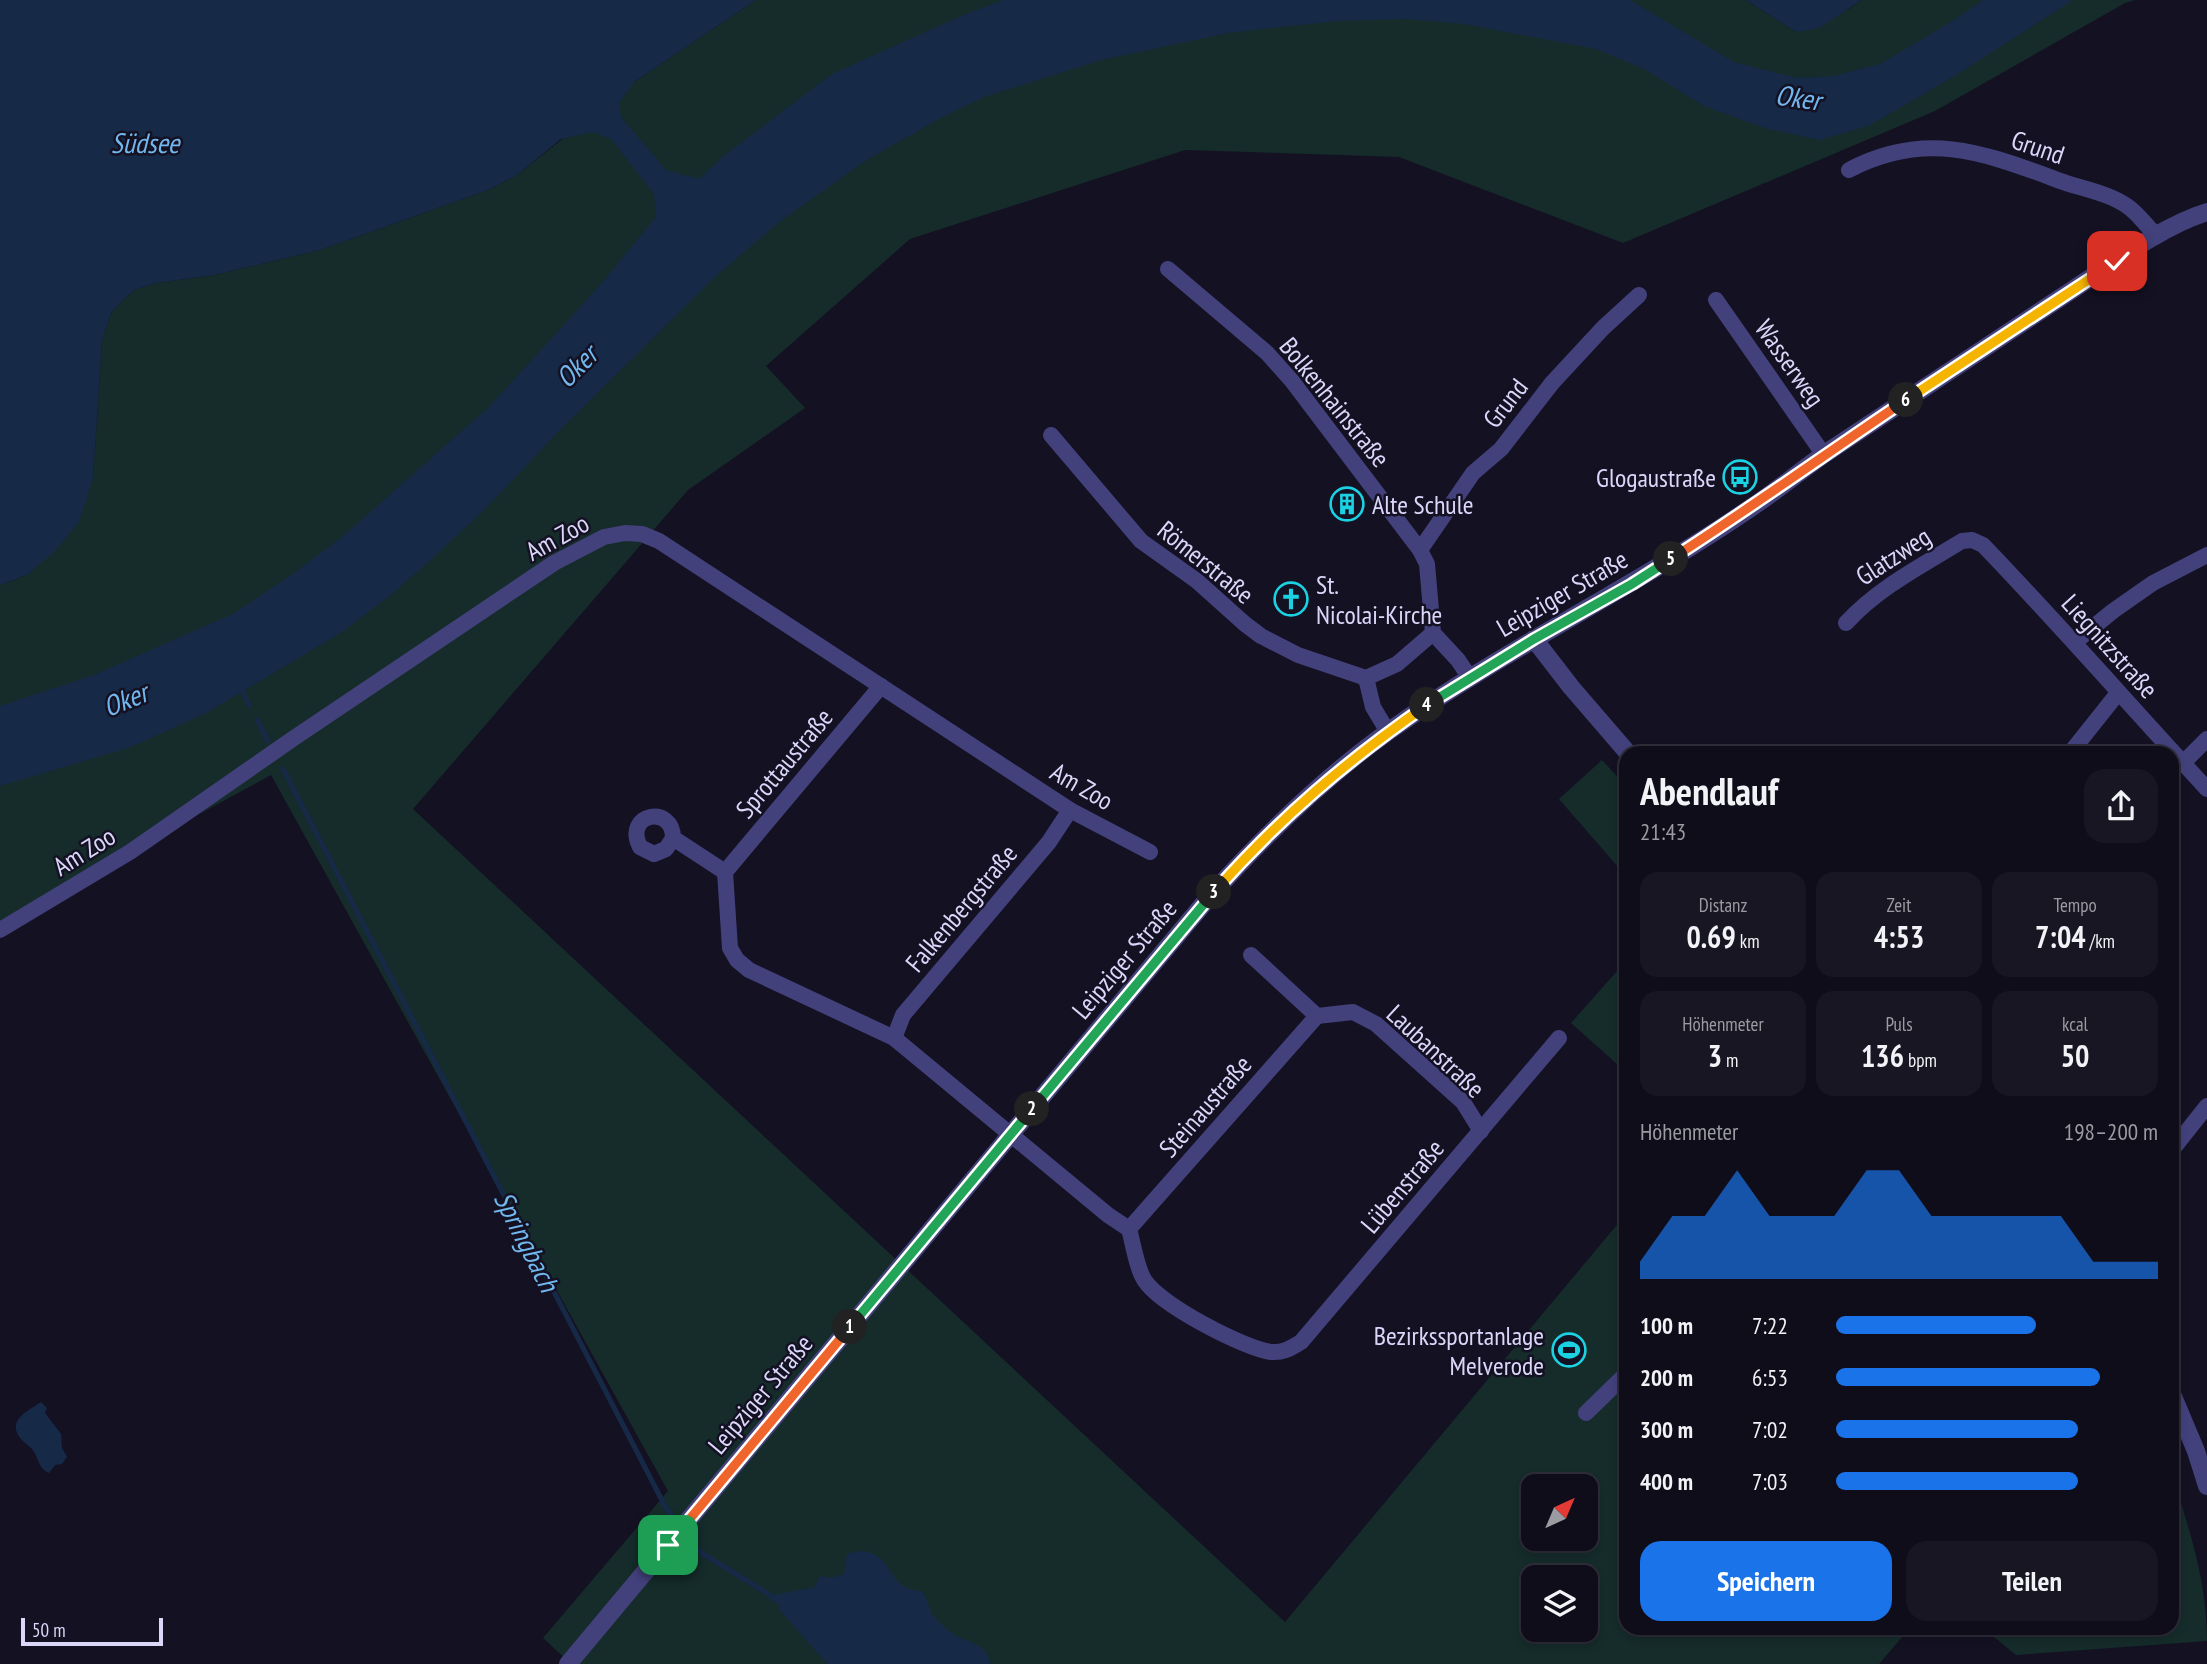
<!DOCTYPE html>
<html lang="de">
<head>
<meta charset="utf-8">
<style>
  body { margin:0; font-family:"PT Sans Narrow",sans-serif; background:#181623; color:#f1f3f6; height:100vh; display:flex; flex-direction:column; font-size:26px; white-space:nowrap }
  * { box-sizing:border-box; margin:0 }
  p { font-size:23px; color:#9b9ca2 }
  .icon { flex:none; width:38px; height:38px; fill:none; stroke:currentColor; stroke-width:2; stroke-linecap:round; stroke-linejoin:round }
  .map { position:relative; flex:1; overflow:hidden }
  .details { position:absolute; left:1619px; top:746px; width:560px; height:889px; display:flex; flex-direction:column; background:#0f0d1a; border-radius:21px; box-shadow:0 4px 10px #0003,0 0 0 2px #2f2d39 }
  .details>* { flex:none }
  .needle { width:46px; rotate:44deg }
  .fabs { position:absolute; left:1521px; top:1474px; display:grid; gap:14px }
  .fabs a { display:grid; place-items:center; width:77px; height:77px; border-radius:14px; background:#0f0d1a; box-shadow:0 4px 10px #0003,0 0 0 2px #2f2d39; font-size:35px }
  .scale { position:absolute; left:21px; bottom:18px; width:142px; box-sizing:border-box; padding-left:7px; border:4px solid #dbd7fa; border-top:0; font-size:19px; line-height:24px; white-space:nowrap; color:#dbd7fa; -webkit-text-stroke:5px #141123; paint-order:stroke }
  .pin { position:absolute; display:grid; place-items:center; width:60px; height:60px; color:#fff; margin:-30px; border-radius:14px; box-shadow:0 4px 10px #0006 }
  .km { position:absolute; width:35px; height:35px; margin:-18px; border-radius:50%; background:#222; color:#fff; font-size:19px; line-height:35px; text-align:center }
  .round { display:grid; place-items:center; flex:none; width:74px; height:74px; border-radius:21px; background:#181623 }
  .head { display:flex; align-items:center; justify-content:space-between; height:119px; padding:0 21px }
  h1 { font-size:38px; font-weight:600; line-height:52px }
  .figures { display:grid; grid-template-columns:repeat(3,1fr); gap:10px; height:119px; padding:7px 21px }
  .figures div { display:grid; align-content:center; border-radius:18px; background:#181623; text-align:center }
  .figures b { font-size:30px; font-weight:600 }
  .figures small { font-size:19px; font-weight:400 }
  .figures p { font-size:19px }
  .chart { height:196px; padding:14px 21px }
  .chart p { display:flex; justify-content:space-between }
  .chart svg { width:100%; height:126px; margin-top:7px; fill:#1a73e8; opacity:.7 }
  .button { display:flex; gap:14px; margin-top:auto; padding:14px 21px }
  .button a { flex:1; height:80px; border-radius:21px; background:#1a73e8; color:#fff; font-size:28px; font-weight:600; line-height:80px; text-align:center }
  .button a+a { background:#181623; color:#f1f3f6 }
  ul { padding:0 21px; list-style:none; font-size:23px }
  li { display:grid; grid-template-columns:112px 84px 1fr; align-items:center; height:52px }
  li i { height:18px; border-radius:9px; background:#1a73e8 }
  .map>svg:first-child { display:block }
  .green { fill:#152c2b; fill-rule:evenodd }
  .water { fill:#162a48 }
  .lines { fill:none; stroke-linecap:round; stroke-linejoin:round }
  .stream { stroke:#162a48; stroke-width:5 }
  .minor { stroke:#43417c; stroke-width:16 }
  .tertiary { stroke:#43417c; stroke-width:18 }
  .split-1-casing { stroke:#fff; stroke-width:14 }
  .split-2-casing { stroke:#fff; stroke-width:14 }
  .split-3-casing { stroke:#fff; stroke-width:14 }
  .split-4-casing { stroke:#fff; stroke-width:14 }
  .split-5-casing { stroke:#fff; stroke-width:14 }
  .split-6-casing { stroke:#fff; stroke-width:14 }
  .split-7-casing { stroke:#fff; stroke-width:14 }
  .split-1 { stroke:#f0652b; stroke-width:9 }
  .split-2 { stroke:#22a559; stroke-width:9 }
  .split-3 { stroke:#22a559; stroke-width:9 }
  .split-4 { stroke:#f5b400; stroke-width:9 }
  .split-5 { stroke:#22a559; stroke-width:9 }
  .split-6 { stroke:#f0652b; stroke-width:9 }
  .split-7 { stroke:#f5b400; stroke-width:9 }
  .labels { text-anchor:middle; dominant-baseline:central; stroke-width:5; stroke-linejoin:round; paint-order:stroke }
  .street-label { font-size:26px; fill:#dbd7fa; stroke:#141123 }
  .poi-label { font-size:26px; fill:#dbd7fa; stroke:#141123; text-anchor:end }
  .water-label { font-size:28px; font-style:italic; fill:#71b7ee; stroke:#141123 }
</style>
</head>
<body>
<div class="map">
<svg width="2207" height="1664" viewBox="0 0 2207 1664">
  <rect width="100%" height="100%" fill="#141123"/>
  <g class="green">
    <path d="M756,0H1746L1796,32L1849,9L1862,0H2135L2125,3L1935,111L1623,243L1399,157L1185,150L910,239L766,366L805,408L688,490L413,809L1285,1622L1626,1214V1628H1910L1879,1664H571L543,1638L668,1491L271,775L0,922V585L27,575L93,478L102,340L112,311L134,290L156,283L214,275L320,250L488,190L517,175L634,82ZM1533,1486H1586V1538H1533ZM1533,1577H1586V1629H1533Z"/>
    <path d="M1602,760L1626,786V876L1559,799Z"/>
    <path d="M1626,961V1072L1571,1023Z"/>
    <path d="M2172,1475C2190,1531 2207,1582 2207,1641L2016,1655L1983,1628H2172Z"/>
  </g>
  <g class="water">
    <path d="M0,0H756L634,82L619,103L621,117L666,170L699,179L725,155L832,74L966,14L1004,0H1630L1734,62L1797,78L1833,76L1880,64L1954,20L1983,0H2073L1953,77L1870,125L1820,140L1768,129L1704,106L1644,69L1596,49L1465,24L1407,19L1336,21L1228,33L1101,60L984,97L937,120L865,161L778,223L717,275L563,427L484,510L434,557L392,594L342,632L206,713L131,747L0,786V706L94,675L233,614L290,576L342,537L489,407L601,284L656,217L654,194L611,139L592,132L561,139L517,175L488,190L320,250L214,275L156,283L134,290L112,311L102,340L93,478L79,522L55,551L27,575L0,585Z"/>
    <path d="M1746,0H1862L1819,28L1796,32Z"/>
    <path d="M41,1402L47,1408L45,1413L61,1434L62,1448L67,1457L62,1464L55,1465L49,1473C38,1468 39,1459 33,1450C30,1446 24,1443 21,1439C6,1420 27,1412 41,1402Z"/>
    <path d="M860,1551C897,1554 885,1590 921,1591C932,1603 925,1610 941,1624C946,1628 952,1634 959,1637C976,1645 985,1644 991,1664H831L770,1595C785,1594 798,1589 814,1588L820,1576L831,1578L844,1574L847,1554Z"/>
  </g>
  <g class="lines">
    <g class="stream">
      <path d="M240,686L249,705"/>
      <path d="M257,720L268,741"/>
      <path d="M283,769L665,1506L697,1550L770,1595L774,1600"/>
      <path d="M781,1608L831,1664"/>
    </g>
    <g class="minor">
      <path d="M1849,170C1929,128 1989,155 2066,183C2085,189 2110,194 2127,206C2138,213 2147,227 2157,236"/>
      <path d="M1168,269L1267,353L1292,381L1420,550L1427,564L1433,633L1458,660L1470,678"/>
      <path d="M1716,300L1824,455"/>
      <path d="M1051,435L1141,541L1197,581L1245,624L1261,636L1298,655L1366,678"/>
      <path d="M1420,550L1473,473L1501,449L1552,383L1603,328L1639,295"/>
      <path d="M1846,623C1878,588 1921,566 1962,541L1972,540L1983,545C2060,625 2132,708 2207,789"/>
      <path d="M2075,642L2113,611L2153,583L2207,555"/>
      <path d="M1366,678L1397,664L1433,633"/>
      <path d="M1366,678L1373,707L1388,732"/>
      <path d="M2071,752L2118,693"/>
      <path d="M2183,763L2207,739"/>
      <path d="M673,838L666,849L654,854L640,847C623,813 673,804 673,838L725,872L730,948L737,960L749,970L894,1038L1108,1215L1129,1229C1133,1243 1137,1270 1145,1281C1161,1305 1243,1348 1271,1352C1284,1353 1291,1348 1301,1342L1559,1038"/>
      <path d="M725,872L881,686"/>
      <path d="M0,930L130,852L294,738L554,563L604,537L625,533L642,534L659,541L1070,810L1150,852"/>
      <path d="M1251,955L1317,1016L1353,1012L1376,1024L1463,1102L1481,1131"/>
      <path d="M894,1038L903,1015L1049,842L1070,810"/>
      <path d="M2172,1150L2207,1106"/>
      <path d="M1129,1229L1317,1016"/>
      <path d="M1586,1413L1626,1374"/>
    </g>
    <g class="tertiary">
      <path d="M1534,639L1571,687L1627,752"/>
      <path d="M2172,1394L2196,1451L2207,1486"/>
      <path d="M568,1664L1210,896C1265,835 1322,779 1389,731C1505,649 1635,587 1752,507C1778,490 1801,470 1826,453C1904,401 1982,350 2060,298C2104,270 2158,227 2207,212"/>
    </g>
  </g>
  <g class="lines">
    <defs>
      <path id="split-1" d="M668,1545L850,1327"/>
      <path id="split-2" d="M850,1327L1032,1109"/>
      <path id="split-3" d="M1032,1109L1214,892"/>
      <path id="split-4" d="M1214,892C1281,817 1345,762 1427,705"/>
      <path id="split-5" d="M1427,705L1534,639L1632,584L1671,559"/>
      <path id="split-6" d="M1671,559C1751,508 1827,453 1906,400"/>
      <path id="split-7" d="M1906,400L2117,261"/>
    </defs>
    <use href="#split-1" class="split-1-casing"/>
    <use href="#split-2" class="split-2-casing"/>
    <use href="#split-3" class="split-3-casing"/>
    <use href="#split-4" class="split-4-casing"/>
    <use href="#split-5" class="split-5-casing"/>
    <use href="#split-6" class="split-6-casing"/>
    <use href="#split-7" class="split-7-casing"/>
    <use href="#split-1" class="split-1"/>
    <use href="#split-2" class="split-2"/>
    <use href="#split-3" class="split-3"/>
    <use href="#split-4" class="split-4"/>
    <use href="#split-5" class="split-5"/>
    <use href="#split-6" class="split-6"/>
    <use href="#split-7" class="split-7"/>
  </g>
  <defs>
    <symbol id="bus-ring" viewBox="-11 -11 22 22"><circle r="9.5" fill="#141123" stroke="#1bd2e3" stroke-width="1.5"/><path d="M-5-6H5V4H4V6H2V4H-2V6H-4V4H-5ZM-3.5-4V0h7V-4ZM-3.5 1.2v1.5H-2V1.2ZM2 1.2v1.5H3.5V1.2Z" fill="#1bd2e3"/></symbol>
    <symbol id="building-ring" viewBox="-11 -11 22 22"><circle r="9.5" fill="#141123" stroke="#1bd2e3" stroke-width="1.5"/><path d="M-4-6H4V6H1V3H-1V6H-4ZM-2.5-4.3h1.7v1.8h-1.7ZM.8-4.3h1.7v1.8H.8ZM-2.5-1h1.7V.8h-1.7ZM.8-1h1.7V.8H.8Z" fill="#1bd2e3"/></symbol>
    <symbol id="church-ring" viewBox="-11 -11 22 22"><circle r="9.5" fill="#141123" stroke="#1bd2e3" stroke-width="1.5"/><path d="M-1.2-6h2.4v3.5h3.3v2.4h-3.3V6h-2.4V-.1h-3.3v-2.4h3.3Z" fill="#1bd2e3"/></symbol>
    <symbol id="stadium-ring" viewBox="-11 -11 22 22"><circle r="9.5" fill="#141123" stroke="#1bd2e3" stroke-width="1.5"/><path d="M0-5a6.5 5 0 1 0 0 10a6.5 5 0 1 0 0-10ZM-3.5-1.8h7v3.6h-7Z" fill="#1bd2e3"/></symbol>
  </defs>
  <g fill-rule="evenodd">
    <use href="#bus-ring" x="1721" y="458" width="38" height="38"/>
    <use href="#building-ring" x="1328" y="485" width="38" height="38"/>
    <use href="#church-ring" x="1272" y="580" width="38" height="38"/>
    <use href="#stadium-ring" x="1550" y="1331" width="38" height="38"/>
  </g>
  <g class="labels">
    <g class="street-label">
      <text transform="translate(2038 147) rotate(19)">Grund</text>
      <text transform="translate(1790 363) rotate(55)">Wasserweg</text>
      <text transform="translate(1335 402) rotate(51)">Bolkenhainstraße</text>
      <text transform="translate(1505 403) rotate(-52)">Grund</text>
      <text transform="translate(557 537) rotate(-29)">Am Zoo</text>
      <text transform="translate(1893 556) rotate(-33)">Glatzweg</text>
      <text transform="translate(1206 562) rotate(39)">Römerstraße</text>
      <text transform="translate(1562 593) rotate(-30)">Leipziger Straße</text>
      <text transform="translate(2110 646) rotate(48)">Liegnitzstraße</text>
      <text transform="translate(784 763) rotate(-50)">Sprottaustraße</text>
      <text transform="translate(1082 786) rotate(30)">Am Zoo</text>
      <text transform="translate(84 851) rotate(-32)">Am Zoo</text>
      <text transform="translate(961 908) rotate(-50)">Falkenbergstraße</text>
      <text transform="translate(1124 959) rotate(-50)">Leipziger Straße</text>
      <text transform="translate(1436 1051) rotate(43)">Laubanstraße</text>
      <text transform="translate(1205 1106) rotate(-49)">Steinaustraße</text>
      <text transform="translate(1402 1186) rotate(-50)">Lübenstraße</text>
      <text transform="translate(760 1394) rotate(-50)">Leipziger Straße</text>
    </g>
    <g class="poi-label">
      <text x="1716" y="477">Glogaustraße</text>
      <text x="1372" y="504" text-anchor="start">Alte Schule</text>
      <text x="1316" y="584" text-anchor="start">St.<tspan x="1316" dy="30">Nicolai-Kirche</tspan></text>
      <text x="1544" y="1335">Bezirkssportanlage<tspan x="1544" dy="30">Melverode</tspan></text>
    </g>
    <g class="water-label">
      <text transform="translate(1798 97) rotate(8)">Oker</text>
      <text x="145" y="142">Südsee</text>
      <text transform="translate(576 366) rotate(-45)">Oker</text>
      <text transform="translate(125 699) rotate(-22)">Oker</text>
      <text transform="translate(527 1241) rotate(63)">Springbach</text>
    </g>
  </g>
</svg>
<div class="fabs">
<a><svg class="needle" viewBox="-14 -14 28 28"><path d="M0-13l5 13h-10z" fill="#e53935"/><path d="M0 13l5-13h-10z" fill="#9b9ca2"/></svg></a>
<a><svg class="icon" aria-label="layers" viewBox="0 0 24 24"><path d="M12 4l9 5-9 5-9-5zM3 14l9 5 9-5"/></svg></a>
</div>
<div class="scale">50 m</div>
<div class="pin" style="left:668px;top:1545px;background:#1e9e55"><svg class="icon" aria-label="arrive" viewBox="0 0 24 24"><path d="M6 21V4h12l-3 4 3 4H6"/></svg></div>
<div class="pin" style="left:2117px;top:261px;background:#d93025"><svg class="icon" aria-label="check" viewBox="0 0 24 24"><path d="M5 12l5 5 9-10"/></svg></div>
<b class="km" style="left:850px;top:1327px">1</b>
<b class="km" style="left:1032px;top:1109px">2</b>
<b class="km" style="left:1214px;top:892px">3</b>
<b class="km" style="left:1427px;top:705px">4</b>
<b class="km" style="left:1671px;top:559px">5</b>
<b class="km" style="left:1906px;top:400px">6</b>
<section class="details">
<div class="head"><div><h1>Abendlauf</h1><p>21:43</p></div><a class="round"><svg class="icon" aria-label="share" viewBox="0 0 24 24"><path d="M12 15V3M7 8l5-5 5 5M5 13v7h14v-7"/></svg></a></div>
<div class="figures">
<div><p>Distanz</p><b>0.69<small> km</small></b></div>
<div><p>Zeit</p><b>4:53</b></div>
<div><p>Tempo</p><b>7:04<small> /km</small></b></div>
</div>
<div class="figures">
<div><p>Höhenmeter</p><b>3<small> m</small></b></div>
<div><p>Puls</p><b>136<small> bpm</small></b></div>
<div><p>kcal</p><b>50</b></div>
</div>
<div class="chart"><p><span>Höhenmeter</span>198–200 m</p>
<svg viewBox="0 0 160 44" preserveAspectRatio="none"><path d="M0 44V38L10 22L20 22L30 6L40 22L50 22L60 22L70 6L80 6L90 22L100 22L110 22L120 22L130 22L140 38L150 38L160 38V44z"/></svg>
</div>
<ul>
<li><b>100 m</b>7:22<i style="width:62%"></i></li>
<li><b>200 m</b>6:53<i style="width:82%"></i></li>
<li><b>300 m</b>7:02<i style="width:75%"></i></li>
<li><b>400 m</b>7:03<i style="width:75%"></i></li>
</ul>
<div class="button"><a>Speichern</a><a>Teilen</a></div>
</section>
</div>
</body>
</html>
